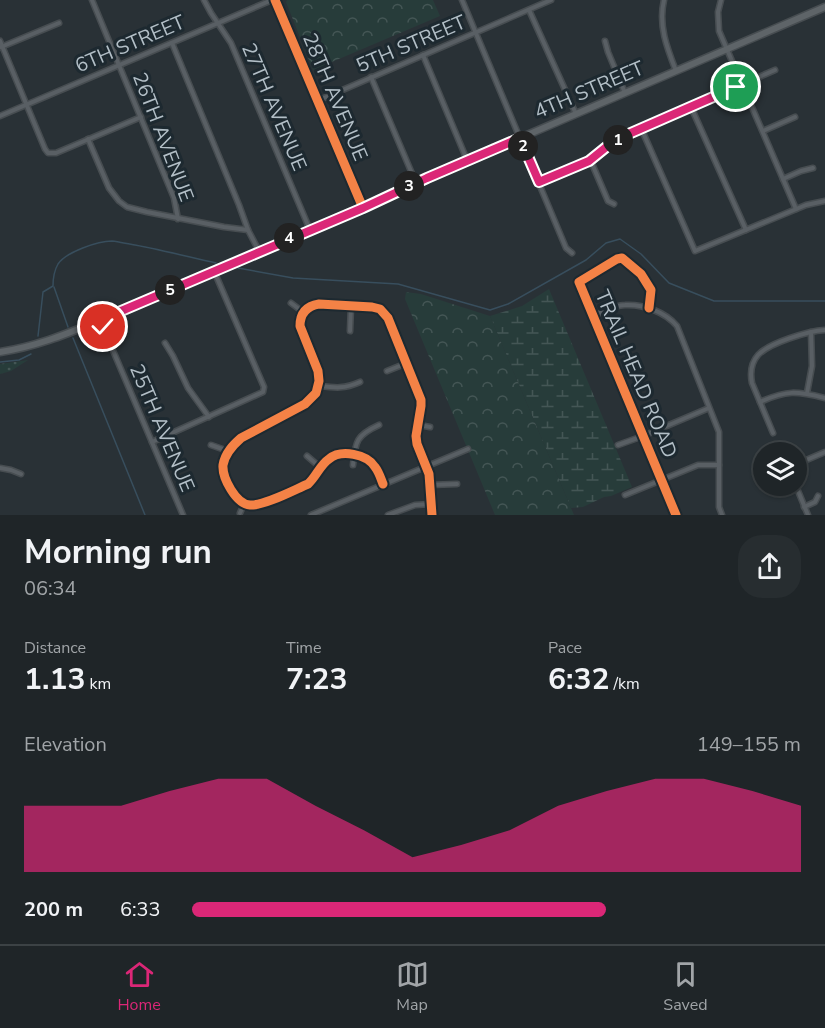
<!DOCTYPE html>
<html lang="en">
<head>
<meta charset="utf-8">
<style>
  body { margin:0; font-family:"Nunito Sans",sans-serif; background:#272d30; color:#f1f3f6; height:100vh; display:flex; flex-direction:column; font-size:22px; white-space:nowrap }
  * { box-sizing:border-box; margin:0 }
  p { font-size:20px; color:#a1a5a8 }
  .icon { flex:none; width:33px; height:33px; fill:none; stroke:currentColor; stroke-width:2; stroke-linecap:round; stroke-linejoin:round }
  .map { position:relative; height:515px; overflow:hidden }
  .panel { display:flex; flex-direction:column; background:#1f2528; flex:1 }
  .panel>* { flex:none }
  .fabs { position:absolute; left:753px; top:442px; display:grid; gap:12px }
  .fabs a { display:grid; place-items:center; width:54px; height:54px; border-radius:50%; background:#1f2528; box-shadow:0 2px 4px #0004,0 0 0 2px #3c4245; font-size:30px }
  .pin { position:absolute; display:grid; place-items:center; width:51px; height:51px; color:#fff; margin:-26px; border:3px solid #fff; border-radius:50%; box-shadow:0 2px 6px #0007 }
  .km { position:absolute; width:30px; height:30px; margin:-15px; border-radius:50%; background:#222; color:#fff; font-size:16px; line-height:30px; text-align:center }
  .round { display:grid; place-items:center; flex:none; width:63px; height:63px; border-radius:24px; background:#272d30 }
  .overview { display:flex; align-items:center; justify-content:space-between; height:102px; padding:0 24px }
  h1 { font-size:33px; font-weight:700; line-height:45px }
  .metrics { display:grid; grid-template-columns:repeat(3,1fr); gap:9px; height:102px; padding:6px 24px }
  .metrics div { display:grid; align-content:center }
  .metrics b { font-size:30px; font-weight:700 }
  .metrics small { font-size:16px; font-weight:400 }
  .metrics p { font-size:16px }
  .chart { height:168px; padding:12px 24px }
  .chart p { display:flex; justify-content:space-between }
  .chart svg { width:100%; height:108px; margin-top:6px; fill:#db2777; opacity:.7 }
  ul { padding:0 24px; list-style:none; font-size:20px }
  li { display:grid; grid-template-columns:96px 72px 1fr; align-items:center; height:45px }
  li i { height:15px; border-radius:8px; background:#db2777 }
  .dock { display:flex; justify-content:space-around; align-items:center; height:84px; border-top:2px solid #3c4245; background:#1f2528; font-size:16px; color:#a1a5a8 }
  .dock a { display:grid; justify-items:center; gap:3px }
  .dock .active { color:#db2777 }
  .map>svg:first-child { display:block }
  .grass { fill:url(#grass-dots) }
  .wetland { fill:url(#wetland-marsh) }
  .park { fill:url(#park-crowns) }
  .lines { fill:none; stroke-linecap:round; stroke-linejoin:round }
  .stream { stroke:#384e5d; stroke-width:1.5 }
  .street-casing { stroke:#474d51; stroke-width:7 }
  .secondary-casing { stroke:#474d51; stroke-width:9 }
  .street { stroke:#595f64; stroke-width:4 }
  .secondary { stroke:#5e6468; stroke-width:6 }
  .cycleway-casing { stroke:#1d2930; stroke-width:13 }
  .cycleway { stroke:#f48246; stroke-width:9 }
  .route-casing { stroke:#fff; stroke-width:12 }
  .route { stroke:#db2777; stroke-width:8 }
  .labels { text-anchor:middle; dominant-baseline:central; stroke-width:6; stroke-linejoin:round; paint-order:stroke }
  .street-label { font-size:20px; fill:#b3bfc7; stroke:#1d2930 }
</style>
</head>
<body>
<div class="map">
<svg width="825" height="515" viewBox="0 0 825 515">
  <defs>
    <pattern id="grass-dots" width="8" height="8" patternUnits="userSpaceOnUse" patternTransform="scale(1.5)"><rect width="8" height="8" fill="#273c3a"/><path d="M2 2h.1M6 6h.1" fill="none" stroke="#445655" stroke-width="1.8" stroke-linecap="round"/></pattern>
    <pattern id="wetland-marsh" width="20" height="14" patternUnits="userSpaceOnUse" patternTransform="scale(1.5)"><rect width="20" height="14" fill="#273c3a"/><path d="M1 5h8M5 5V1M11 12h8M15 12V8" fill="none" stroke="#445655"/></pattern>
    <pattern id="park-crowns" width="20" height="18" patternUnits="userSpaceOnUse" patternTransform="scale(1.5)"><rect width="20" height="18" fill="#273c3a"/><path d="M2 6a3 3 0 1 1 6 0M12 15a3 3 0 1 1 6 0" fill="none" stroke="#445655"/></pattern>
  </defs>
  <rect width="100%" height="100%" fill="#293136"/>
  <path class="grass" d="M28,360L11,371L0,374V364Z"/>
  <path class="wetland" d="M549,289L632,487L611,496L604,497L583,507L571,508L490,316L522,306Z"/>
  <g class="park">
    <path d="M287,0H433L440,16L313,70L286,2Z"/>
    <path d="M406,292L421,294L490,316L574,515H495L405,299Z"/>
  </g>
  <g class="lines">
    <g class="stream">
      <path d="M238,268L293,278L398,284L490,310L508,304L586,260L606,243L620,239L641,254L669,283L714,301H825"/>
      <path d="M54,287L68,327"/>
      <path d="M38,336L43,292L53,286C53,278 54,271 58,264C66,252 98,241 112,241C120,242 128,244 135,245C162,250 189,257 216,263"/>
      <path d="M73,338L145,515"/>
      <path d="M0,362L19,360L31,354"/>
    </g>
    <defs>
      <g id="street">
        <path d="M92,0L174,198L178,219"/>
        <path d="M204,0L211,13L231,43L310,230"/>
        <path d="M462,0L566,248L572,253"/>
        <path d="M664,0C658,25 667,48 676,71"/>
        <path d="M721,0L718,12L719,31L796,209"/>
        <path d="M529,10L576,114"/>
        <path d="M0,41L45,149L48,153H56L141,117"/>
        <path d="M605,41L608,52L625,93"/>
        <path d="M172,43L239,205L248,230L259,251"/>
        <path d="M1,47L59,23"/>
        <path d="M423,55L467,160"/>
        <path d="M371,77L416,183"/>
        <path d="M317,101L551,0"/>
        <path d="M691,107L746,230"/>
        <path d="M0,116L272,0"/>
        <path d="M641,128L695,251L806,205L825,201"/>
        <path d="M763,131L795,117"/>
        <path d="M88,139L109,188L119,201L127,207L147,212L224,227L248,230"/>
        <path d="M590,159L608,201L614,204"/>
        <path d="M783,179L801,171L813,168"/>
        <path d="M539,182L589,161L610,144L624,136L775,70"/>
        <path d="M291,303L303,312"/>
        <path d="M649,308L651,290L641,274L622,258L617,259L579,282L676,515"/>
        <path d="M593,316C603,312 614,305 625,305C644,304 665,312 677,326L719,432V507L722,515"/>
        <path d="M100,320L183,515"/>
        <path d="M350,331L351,306"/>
        <path d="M165,343L173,356L188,388L209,417"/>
        <path d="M387,371L407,363"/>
        <path d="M319,386C336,388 344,389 360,382"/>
        <path d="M807,393L812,366L811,332"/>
        <path d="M760,402C787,390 796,391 825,398"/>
        <path d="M419,425L430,427"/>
        <path d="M773,433L752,383C750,373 751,363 758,355C769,343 808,331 825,330"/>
        <path d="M152,442L263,392L264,387L214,271"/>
        <path d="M211,445L228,451"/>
        <path d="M618,445L643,436L709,408"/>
        <path d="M307,456L321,468"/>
        <path d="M353,465C355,441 357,435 379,425"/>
        <path d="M796,467L804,461L825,452"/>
        <path d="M0,468L11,470L21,474"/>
        <path d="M383,484C381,479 379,472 375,467C367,454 341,449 329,459C320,465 316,477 308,484C294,490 264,506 250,505C236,504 222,478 223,465C225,453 233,445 241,438L305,404L316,393L319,381L318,371L300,326C300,313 307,306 319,304L372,307L380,309L388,318L421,400V406L416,436L417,444L429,474L432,515"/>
        <path d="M430,485L457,484"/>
        <path d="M796,486L808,515"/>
        <path d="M625,495L698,465H719"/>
        <path d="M804,507L815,502L818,496"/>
        <path d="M240,513L244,504"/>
        <path d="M311,515L468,449"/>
        <path d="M388,515L415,505L431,504"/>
      </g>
      <g id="secondary">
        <path d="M275,0L363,208"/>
        <path d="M0,352C34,347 64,335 96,322L363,208L427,178L825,7"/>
      </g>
    </defs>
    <use href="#street" class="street-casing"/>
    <use href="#secondary" class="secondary-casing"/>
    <use href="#street" class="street"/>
    <use href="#secondary" class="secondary"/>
    <defs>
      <g id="cycleway">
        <path d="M275,0L363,208"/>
        <path d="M649,308L651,290L641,274L622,258L617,259L579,282L676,515"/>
        <path d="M383,484C381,479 379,472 375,467C367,454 341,449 329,459C320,465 316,477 308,484C294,490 264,506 250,505C236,504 222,478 223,465C225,453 233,445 241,438L305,404L316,393L319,381L318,371L300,326C300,313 307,306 319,304L372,307L380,309L388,318L421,400V406L416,436L417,444L429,474L432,515"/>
      </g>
    </defs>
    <use href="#cycleway" class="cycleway-casing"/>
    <use href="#cycleway" class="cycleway"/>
  </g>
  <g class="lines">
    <defs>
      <path id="route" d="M103,327L100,320L363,208L427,178L520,138L539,182L589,161L610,144L624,136L736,87"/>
    </defs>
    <use href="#route" class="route-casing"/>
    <use href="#route" class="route"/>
  </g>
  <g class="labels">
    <g class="street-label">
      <text transform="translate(130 44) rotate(-23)">6TH STREET</text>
      <text transform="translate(411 44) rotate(-23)">5TH STREET</text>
      <text transform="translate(589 90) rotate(-23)">4TH STREET</text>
      <text transform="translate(335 97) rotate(67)">28TH AVENUE</text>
      <text transform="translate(274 107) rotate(67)">27TH AVENUE</text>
      <text transform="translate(163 137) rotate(69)">26TH AVENUE</text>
      <text transform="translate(636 374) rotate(67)">TRAIL HEAD ROAD</text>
      <text transform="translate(162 428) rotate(67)">25TH AVENUE</text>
    </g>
  </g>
</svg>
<div class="fabs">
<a><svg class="icon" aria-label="layers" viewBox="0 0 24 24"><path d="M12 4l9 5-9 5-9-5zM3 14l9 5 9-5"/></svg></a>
</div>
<div class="pin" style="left:736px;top:87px;background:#1e9e55"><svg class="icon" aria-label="arrive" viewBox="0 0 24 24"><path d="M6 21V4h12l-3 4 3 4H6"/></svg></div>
<div class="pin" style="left:103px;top:327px;background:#d93025"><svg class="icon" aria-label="check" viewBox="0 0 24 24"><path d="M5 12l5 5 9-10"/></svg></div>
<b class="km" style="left:618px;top:140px">1</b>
<b class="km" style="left:523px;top:146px">2</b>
<b class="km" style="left:409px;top:186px">3</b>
<b class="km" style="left:289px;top:238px">4</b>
<b class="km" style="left:170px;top:290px">5</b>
</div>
<section class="panel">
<div class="overview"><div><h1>Morning run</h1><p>06:34</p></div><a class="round"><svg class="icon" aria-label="share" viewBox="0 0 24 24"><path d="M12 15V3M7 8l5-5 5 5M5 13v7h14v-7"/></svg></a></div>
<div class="metrics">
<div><p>Distance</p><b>1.13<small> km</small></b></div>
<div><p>Time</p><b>7:23</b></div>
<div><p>Pace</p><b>6:32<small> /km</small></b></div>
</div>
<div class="chart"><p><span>Elevation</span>149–155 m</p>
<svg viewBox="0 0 160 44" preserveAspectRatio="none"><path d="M0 44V17L10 17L20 17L30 11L40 6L50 6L60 17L70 27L80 38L90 33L100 27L110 17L120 11L130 6L140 6L150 11L160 17V44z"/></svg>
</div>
<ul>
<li><b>200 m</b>6:33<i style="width:68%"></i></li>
</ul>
</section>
<nav class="dock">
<a class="active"><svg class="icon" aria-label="home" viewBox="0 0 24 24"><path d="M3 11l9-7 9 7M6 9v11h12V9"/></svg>Home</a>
<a><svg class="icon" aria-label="map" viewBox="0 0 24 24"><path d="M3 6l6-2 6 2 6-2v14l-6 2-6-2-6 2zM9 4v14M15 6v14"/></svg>Map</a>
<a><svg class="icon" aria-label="saved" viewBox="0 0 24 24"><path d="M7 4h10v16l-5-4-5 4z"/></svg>Saved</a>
</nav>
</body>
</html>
